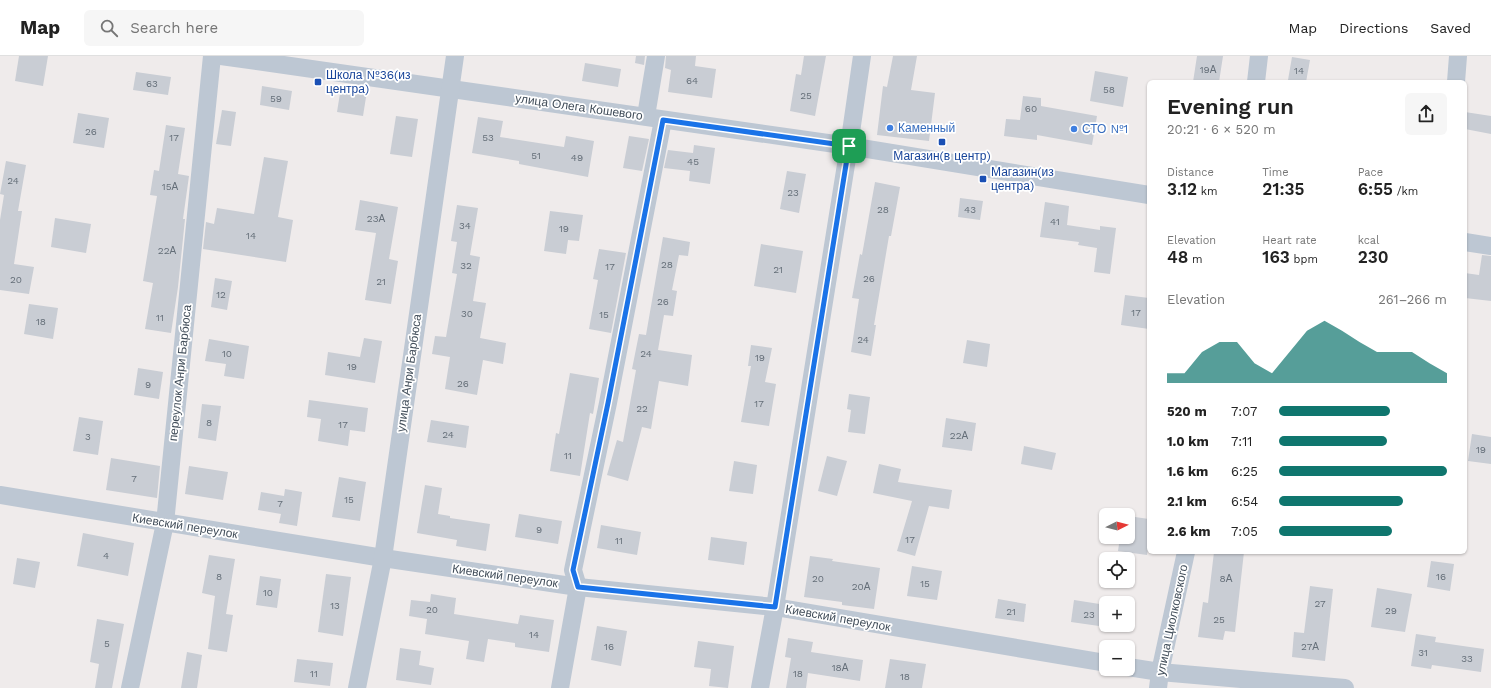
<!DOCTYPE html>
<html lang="en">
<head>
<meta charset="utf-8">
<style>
  body { margin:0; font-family:"Work Sans",sans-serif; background:#f6f6f6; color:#222; height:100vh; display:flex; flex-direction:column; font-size:15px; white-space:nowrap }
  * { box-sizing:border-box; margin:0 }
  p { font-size:13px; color:#767676 }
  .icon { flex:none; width:22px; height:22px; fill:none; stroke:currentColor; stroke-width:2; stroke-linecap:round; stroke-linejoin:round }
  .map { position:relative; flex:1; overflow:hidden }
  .side { position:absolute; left:1147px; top:24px; width:320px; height:474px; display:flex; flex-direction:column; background:#fff; border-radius:6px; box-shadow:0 1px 3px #0004 }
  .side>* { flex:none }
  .needle { width:26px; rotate:84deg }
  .buttons { position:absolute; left:1099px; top:452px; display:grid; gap:8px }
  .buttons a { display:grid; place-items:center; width:36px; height:36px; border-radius:6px; background:#fff; box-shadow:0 1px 3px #0004; font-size:20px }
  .pin { position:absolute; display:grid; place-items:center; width:34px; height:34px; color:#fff; margin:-17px; border-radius:8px; box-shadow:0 2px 6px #0006 }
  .round { display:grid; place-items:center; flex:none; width:42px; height:42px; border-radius:6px; background:#f6f6f6 }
  .summary { display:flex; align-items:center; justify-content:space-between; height:68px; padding:0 20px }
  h1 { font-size:22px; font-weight:600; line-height:30px }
  .stats { display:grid; grid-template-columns:repeat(3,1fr); gap:6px; height:68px; padding:4px 20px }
  .stats div { display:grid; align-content:center }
  .stats b { font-size:17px; font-weight:600 }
  .stats small { font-size:11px; font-weight:400 }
  .stats p { font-size:11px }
  .chart { height:112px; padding:8px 20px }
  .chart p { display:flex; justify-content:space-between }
  .chart svg { width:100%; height:72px; margin-top:4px; fill:#0f766e; opacity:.7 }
  ul { padding:0 20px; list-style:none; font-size:13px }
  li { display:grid; grid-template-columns:64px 48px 1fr; align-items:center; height:30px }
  li i { height:10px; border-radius:5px; background:#0f766e }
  header { display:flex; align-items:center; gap:24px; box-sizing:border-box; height:56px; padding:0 20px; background:#fff; border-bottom:1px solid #e0e0e0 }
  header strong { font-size:19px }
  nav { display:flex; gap:22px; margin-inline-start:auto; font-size:14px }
  .search { width:280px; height:36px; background:#f6f6f6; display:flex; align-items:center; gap:10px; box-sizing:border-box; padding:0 14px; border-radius:6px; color:#767676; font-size:15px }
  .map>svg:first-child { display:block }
  .building { fill:#c9cdd4 }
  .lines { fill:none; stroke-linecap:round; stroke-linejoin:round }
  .minor { stroke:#bdc7d3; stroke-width:18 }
  .route-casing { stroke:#fff; stroke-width:8 }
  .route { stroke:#1a73e8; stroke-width:5 }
  .transit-dot { fill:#1a4fb4; stroke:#fff; stroke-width:1.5 }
  .shop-dot { fill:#3f7fe0; stroke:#fff; stroke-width:1.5 }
  .labels { text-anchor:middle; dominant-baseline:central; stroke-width:3.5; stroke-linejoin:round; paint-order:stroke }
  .number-label { font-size:10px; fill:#646e78 }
  .transit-label { font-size:12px; fill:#164399; stroke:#fff; text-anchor:start }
  .street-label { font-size:12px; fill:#424e5a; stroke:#fff }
  .shop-label { font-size:12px; fill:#366cbe; stroke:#fff; text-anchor:start }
</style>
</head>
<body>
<header>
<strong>Map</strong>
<div class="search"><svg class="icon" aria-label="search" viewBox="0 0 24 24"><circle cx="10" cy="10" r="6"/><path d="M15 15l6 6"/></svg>Search here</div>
<nav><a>Map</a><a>Directions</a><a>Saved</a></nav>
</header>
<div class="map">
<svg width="1491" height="632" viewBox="0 0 1491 632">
  <rect width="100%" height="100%" fill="#efebeb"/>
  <g class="building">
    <path d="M19,0H48L43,30L15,25Z"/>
    <path d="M636,0H645L644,9L635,7Z"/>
    <path d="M666,0H696L695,10L716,13L712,42L668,36L671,14L665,12Z"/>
    <path d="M804,0H826L815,60L790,55L796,18L801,19Z"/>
    <path d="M893,0H917L911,34L935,37L929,85L877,79L883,30L887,31Z"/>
    <path d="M1197,0H1223L1219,26H1193Z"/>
    <path d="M1292,1L1310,4L1306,26L1288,24Z"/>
    <path d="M585,7L621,13L618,31L582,25Z"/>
    <path d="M1095,15L1128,21L1123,51L1090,45Z"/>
    <path d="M136,16L171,21L168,39L133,34Z"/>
    <path d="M262,30L292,35L289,54L260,49Z"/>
    <path d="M341,31L367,35L363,60L337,56Z"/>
    <path d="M1023,40L1041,42V50L1097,60L1092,89L1037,79V84L1004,80L1006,63L1020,64Z"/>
    <path d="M222,54L236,56L231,90L216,88Z"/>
    <path d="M1465,56L1491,60V78L1465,73Z"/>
    <path d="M78,57L109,62L104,92L73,87Z"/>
    <path d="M396,60L418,63L412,101L390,98Z"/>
    <path d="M478,61L503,65L500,81L564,91L566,80L594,85L588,121L519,108V105L472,97Z"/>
    <path d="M166,69L185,72L178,118L189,120L183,163H185L178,231L171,277L145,273L153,227L143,225L157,140L150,139L154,114L159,115Z"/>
    <path d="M629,80L649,83L642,115L623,112Z"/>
    <path d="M694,89L715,92L710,128L689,125L690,115L664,112L668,94L693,97Z"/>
    <path d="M264,101L288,105L278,161L293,164L286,206L203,193L206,166L214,168L217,152L254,158Z"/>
    <path d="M6,105L26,109L18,155H22L14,208L34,211L29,238L0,234V164L4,139L0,138Z"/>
    <path d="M787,115L806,118L799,157L780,153Z"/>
    <path d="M875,126L900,131L891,180H889L874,269H876L871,300L851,296L859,243L852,242L860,198L862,199Z"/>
    <path d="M960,142L983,145L980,164L958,161Z"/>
    <path d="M360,144L398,151L389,203L398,205L391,248L365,244L376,177L355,174Z"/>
    <path d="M1045,146L1069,150L1067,169L1100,174V170L1116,172L1110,218L1094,216L1097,192L1078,189L1079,186L1040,181Z"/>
    <path d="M457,149L478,152L470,199L480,201L473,245L486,247L480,282L506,287L503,308L483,304L477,339L445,333L450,301L432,298L435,280L446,281L457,218L452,217L457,186L451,185Z"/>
    <path d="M550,155L583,159L579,185L568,184L566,198L544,195Z"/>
    <path d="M55,162L91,168L86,197L51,191Z"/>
    <path d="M663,181L690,186L688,200L679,199L672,234L677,235L673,260L664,259L658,294L692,299L688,330L659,325L651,373L642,371L628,425L607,419L617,384L623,386L636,314L632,313L639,278L646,279Z"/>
    <path d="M761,188L803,195L796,237L754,230Z"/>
    <path d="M599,193L626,197L611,277L589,273L598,224L593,223Z"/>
    <path d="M1482,199L1491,200V245L1465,242V217L1479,219Z"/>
    <path d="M215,222L232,225L227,254L211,251Z"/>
    <path d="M1125,239L1149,242V273L1121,269Z"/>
    <path d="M29,248L58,252L53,283L24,278Z"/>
    <path d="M364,282L382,285L375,327L325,319L328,296L360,301Z"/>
    <path d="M209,283L249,290L244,323L224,320L226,308L205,305Z"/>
    <path d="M967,284L990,288L987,311L963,307Z"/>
    <path d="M751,289L772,292L765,326L776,328L769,370L741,366L751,310H748Z"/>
    <path d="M138,312L163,316L159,343L134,339Z"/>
    <path d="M570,317L599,322L593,358L590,357L580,420L550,415L556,377L559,378Z"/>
    <path d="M849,338L870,341L865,378L848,376L851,354L847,353Z"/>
    <path d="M309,344L368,352L365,376L350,374L348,390L318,385L321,363L307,361Z"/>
    <path d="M202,348L221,350L216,385L198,382Z"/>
    <path d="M79,361L103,365L98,399L73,395Z"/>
    <path d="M946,362L976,367L972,395L942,391Z"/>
    <path d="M431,364L469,370L466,392L427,386Z"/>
    <path d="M1472,378L1491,381V408L1468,405Z"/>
    <path d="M1024,390L1056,397L1052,414L1021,408Z"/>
    <path d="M827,400L847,405L837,440L818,435Z"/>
    <path d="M111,402L160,410L157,442L106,434Z"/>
    <path d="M734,405L757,409L753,438L729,435Z"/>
    <path d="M879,408L901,413L898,426L952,434L949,453L929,450L915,500L897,495L912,445L873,437Z"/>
    <path d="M189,410L228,416L223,444L185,438Z"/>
    <path d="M339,421L366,426L360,465L332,461Z"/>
    <path d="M425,429L442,432L438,458L450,460V462L490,468L486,495L456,490L457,484L417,477Z"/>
    <path d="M285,433L302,436L297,470L279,467L281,458L258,454L261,436L284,440Z"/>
    <path d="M519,458L562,465L558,488L515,481Z"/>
    <path d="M1128,460L1149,463V485L1147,499L1118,495L1120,481H1128Z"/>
    <path d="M601,469L641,476L637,499L597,492Z"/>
    <path d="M83,477L134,487L128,520L77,510Z"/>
    <path d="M711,481L747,486L744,509L708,504Z"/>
    <path d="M1214,496H1244L1235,576L1225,575L1223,584L1198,581L1203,546L1208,547Z"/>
    <path d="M209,499L235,503L226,558L233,559L227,596L208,593L215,540L202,537Z"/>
    <path d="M810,500L833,503L832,505L880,512L874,553L842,549V546L804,541Z"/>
    <path d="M17,502L40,506L35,532L13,528Z"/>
    <path d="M1431,505L1454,508L1450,535L1427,531Z"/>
    <path d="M912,510L942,515L937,544L907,540Z"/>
    <path d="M326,518L351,521L343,580L318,576Z"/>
    <path d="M260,520L281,523L277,552L256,549Z"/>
    <path d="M1310,530L1333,533L1325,605L1292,601L1294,576L1304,577Z"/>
    <path d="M1377,532L1412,538L1405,576L1371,571Z"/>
    <path d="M431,538L456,542L454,558L518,568L520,559L554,564L549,596L515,591V587L488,583L484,606L466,603L469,585L425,578L427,563L409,560L411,544L430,546Z"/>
    <path d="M998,543L1026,548L1024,566L995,562Z"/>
    <path d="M1074,544L1106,549V571L1071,566Z"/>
    <path d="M97,563L124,568L112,632H95L99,608L90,606Z"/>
    <path d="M597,570L627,575L621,610L591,604Z"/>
    <path d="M1416,578L1436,581L1435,586L1484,593L1481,616L1432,609L1431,613L1411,610Z"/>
    <path d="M788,582L813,586L811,596L863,604L860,625L808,617L806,632H786L791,602L785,601Z"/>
    <path d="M698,585L734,590L728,632L709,630L711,613L694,611Z"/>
    <path d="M400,592L421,595L419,609L434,612L431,629L396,624Z"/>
    <path d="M187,596L202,599L197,632H181Z"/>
    <path d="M297,603L333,607L330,630L294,626Z"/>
    <path d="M890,603L926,608L922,632H885Z"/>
  </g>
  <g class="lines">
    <g class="minor">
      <path d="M221,0L849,90L1149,139"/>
      <path d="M1256,26L1259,0"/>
      <path d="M1456,26L1458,0"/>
      <path d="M646,60L656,0"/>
      <path d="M1465,186L1491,190"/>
      <path d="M0,439L383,502L578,531L775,551L1106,607"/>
      <path d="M1128,611L1160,616L1345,632"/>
      <path d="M130,632L165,467L212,0"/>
      <path d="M357,632L383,502L455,0"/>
      <path d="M560,632L578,531L573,514L608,347L663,64"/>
      <path d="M760,632L775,551L849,90L862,0"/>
      <path d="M1158,632L1160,616L1186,496"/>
    </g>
  </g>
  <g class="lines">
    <defs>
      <path id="route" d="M663,64L849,90L775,551L578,531L573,514L608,347Z"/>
    </defs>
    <use href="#route" class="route-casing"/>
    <use href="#route" class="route"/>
  </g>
  <g class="transit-dot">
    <rect x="314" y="22" width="8" height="8" rx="2"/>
    <rect x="938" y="82" width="8" height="8" rx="2"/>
    <rect x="979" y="119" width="8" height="8" rx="2"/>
  </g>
  <g class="shop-dot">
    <circle cx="890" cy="72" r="4"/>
    <circle cx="1074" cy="73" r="4"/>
  </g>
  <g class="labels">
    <g class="number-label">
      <text x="1208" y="13">19А</text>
      <text x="1299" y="14">14</text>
      <text x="692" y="24">64</text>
      <text x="152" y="27">63</text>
      <text x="1109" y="33">58</text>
      <text x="806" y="39">25</text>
      <text x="276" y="42">59</text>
      <text x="1031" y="52">60</text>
      <text x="91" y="75">26</text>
      <text x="174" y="81">17</text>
      <text x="488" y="81">53</text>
      <text x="536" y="99">51</text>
      <text x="577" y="101">49</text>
      <text x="693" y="105">45</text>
      <text x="13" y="124">24</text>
      <text x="170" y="130">15А</text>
      <text x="793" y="136">23</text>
      <text x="883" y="153">28</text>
      <text x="970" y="153">43</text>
      <text x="376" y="162">23А</text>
      <text x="1055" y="165">41</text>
      <text x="465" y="169">34</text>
      <text x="564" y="172">19</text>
      <text x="251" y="179">14</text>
      <text x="167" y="194">22А</text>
      <text x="667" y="208">28</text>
      <text x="466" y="209">32</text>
      <text x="610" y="210">17</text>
      <text x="778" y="213">21</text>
      <text x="869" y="222">26</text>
      <text x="16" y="223">20</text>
      <text x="381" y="225">21</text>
      <text x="221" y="238">12</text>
      <text x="663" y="245">26</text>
      <text x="1136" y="256">17</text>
      <text x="467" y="257">30</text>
      <text x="604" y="258">15</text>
      <text x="160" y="261">11</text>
      <text x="41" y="265">18</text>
      <text x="863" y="283">24</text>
      <text x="227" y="297">10</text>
      <text x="646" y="297">24</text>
      <text x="760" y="301">19</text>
      <text x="352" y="310">19</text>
      <text x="463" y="327">26</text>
      <text x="148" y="328">9</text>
      <text x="759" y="347">17</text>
      <text x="642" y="352">22</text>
      <text x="209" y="366">8</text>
      <text x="343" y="368">17</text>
      <text x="448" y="378">24</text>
      <text x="959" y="379">22А</text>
      <text x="88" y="380">3</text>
      <text x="1481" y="393">19</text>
      <text x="568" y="399">11</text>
      <text x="134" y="422">7</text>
      <text x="349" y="443">15</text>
      <text x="280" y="447">7</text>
      <text x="539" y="473">9</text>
      <text x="910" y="483">17</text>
      <text x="619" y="484">11</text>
      <text x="106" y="499">4</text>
      <text x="219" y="520">8</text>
      <text x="1441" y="520">16</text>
      <text x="818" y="522">20</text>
      <text x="1226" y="522">8А</text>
      <text x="925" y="527">15</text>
      <text x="861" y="530">20А</text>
      <text x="268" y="536">10</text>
      <text x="1320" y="547">27</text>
      <text x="335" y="549">13</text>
      <text x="432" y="553">20</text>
      <text x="1391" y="554">29</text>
      <text x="1011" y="555">21</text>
      <text x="1089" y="558">23</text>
      <text x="1219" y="563">25</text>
      <text x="534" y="578">14</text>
      <text x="107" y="587">5</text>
      <text x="609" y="590">16</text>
      <text x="1310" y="590">27А</text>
      <text x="1423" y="596">31</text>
      <text x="1467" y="602">33</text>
      <text x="840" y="611">18А</text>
      <text x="314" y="617">11</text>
      <text x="798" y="617">18</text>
      <text x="905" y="620">18</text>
    </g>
    <g class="transit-label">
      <text x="326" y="19">Школа №36(из<tspan x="326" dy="14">центра)</tspan></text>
      <text x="942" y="100" text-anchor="middle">Магазин(в центр)</text>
      <text x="991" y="116">Магазин(из<tspan x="991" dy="14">центра)</tspan></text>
    </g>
    <g class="street-label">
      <text transform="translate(579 51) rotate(8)">улица Олега Кошевого</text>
      <text transform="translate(180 317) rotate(-84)">переулок Анри Барбюса</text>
      <text transform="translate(409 317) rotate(-82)">улица Анри Барбюса</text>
      <text transform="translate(185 470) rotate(9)">Киевский переулок</text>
      <text transform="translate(505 520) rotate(8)">Киевский переулок</text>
      <text transform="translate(838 562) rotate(10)">Киевский переулок</text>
      <text transform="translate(1172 564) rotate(-78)">улица Циолковского</text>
    </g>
    <g class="shop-label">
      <text x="898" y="72">Каменный</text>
      <text x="1082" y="73">СТО №1</text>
    </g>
  </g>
</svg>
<div class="buttons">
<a><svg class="needle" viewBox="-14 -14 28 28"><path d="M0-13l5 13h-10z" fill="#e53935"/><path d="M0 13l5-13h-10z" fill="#767676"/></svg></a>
<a><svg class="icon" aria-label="locate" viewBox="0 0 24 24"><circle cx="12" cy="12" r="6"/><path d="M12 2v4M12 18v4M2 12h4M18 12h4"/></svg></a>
<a>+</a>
<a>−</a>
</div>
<div class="pin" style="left:849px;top:90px;background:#1e9e55"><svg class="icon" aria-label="arrive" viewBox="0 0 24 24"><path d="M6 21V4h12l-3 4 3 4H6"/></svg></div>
<section class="side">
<div class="summary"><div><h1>Evening run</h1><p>20:21 · 6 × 520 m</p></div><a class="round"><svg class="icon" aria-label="share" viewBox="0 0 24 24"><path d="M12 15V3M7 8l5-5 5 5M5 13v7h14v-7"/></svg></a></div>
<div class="stats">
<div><p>Distance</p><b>3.12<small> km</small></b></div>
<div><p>Time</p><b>21:35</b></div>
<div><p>Pace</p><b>6:55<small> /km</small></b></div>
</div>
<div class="stats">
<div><p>Elevation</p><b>48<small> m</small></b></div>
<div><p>Heart rate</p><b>163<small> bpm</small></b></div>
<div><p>kcal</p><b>230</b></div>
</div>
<div class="chart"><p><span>Elevation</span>261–266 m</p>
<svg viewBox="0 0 160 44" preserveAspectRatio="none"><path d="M0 44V38L10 38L20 25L30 19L40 19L50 32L60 38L70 25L80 12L90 6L100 12L110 19L120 25L130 25L140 25L150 32L160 38V44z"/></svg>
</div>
<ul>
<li><b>520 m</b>7:07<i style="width:66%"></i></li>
<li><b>1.0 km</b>7:11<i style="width:64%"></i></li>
<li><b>1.6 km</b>6:25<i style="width:100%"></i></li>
<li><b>2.1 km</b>6:54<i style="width:74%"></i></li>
<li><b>2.6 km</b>7:05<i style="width:67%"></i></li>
</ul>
</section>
</div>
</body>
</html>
